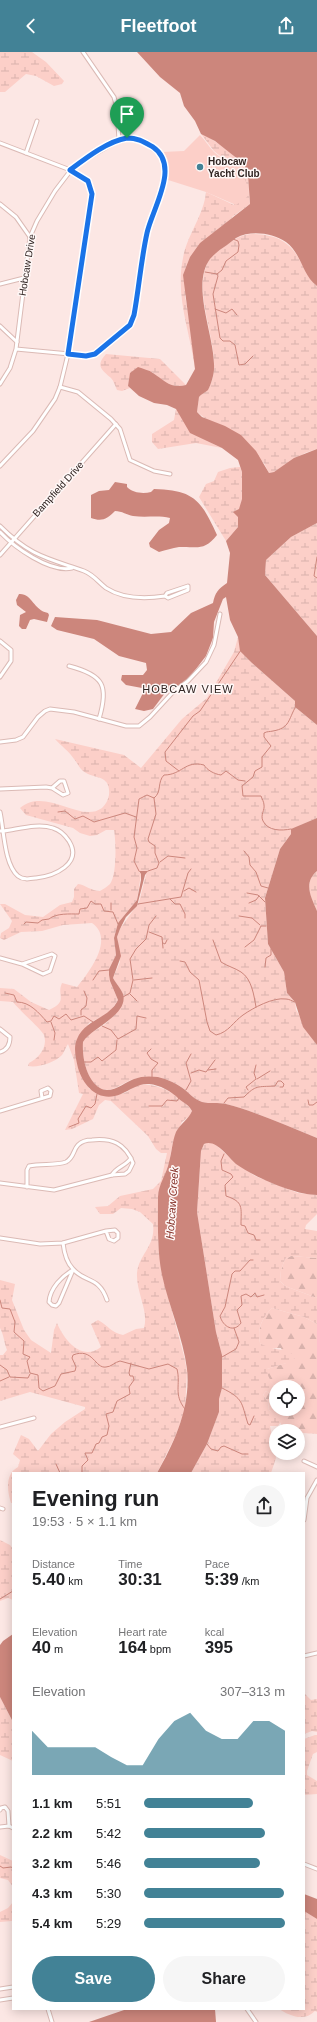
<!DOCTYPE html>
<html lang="en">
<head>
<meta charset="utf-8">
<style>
  body { margin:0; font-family:Helvetica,sans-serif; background:#f6f6f6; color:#202124; height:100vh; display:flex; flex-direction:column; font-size:15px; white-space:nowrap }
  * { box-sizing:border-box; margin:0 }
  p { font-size:13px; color:#757577 }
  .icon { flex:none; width:22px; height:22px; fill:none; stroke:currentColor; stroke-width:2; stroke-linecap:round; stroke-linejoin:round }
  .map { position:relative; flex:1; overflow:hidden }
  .drawer { position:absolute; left:12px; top:1420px; width:293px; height:538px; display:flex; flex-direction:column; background:#fff; border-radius:0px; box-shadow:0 2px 10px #0003 }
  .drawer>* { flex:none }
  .buttons { position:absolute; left:269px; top:1328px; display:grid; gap:8px }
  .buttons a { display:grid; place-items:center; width:36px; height:36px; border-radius:50%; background:#fff; box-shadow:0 2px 10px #0003; font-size:20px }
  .pin { position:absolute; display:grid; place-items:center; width:34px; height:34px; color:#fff; margin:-41px -17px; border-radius:50% 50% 50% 0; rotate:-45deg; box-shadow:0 0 4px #0007 }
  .pin .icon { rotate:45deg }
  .round { display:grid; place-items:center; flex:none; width:42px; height:42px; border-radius:21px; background:#f6f6f6 }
  .headline { display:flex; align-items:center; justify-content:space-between; height:68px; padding:0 20px }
  h1 { font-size:22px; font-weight:800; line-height:30px }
  .stats { display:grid; grid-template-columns:repeat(3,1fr); gap:6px; height:68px; padding:4px 20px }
  .stats div { display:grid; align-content:center }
  .stats b { font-size:17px; font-weight:800 }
  .stats small { font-size:11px; font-weight:400 }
  .stats p { font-size:11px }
  .chart { height:112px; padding:8px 20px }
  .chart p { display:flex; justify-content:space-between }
  .chart svg { width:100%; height:72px; margin-top:4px; fill:#428296; opacity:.7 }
  .primary-button { display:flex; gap:8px; margin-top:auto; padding:8px 20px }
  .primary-button a { flex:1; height:46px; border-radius:24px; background:#428296; color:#fff; font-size:16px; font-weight:800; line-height:46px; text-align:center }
  .primary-button a+a { background:#f6f6f6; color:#202124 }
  ul { padding:0 20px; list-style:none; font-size:13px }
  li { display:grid; grid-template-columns:64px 48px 1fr; align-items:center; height:30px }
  li i { height:10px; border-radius:5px; background:#428296 }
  header { display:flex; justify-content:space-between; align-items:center; height:52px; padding:0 20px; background:#428296; color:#fff; font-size:18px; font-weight:800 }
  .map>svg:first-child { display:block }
  .forest { fill:url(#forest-firs) }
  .wetland { fill:url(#wetland-marsh) }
  .park { fill:#fccfc8 }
  .water { fill:#cc867c }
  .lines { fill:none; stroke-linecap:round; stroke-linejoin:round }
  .stream { stroke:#cc867c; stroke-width:1 }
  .minor-casing { stroke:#dbbab5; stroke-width:5 }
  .minor { stroke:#fff; stroke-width:3 }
  .route-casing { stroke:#fff; stroke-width:8 }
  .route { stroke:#1a73e8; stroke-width:5 }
  .poi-dot { fill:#428296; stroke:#fff8f7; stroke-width:1.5 }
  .labels { text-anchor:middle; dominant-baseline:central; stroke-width:3; stroke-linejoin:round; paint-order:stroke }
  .poi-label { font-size:10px; font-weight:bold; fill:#302422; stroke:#fff8f7; text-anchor:start }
  .street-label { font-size:10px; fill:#302422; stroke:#fff8f7 }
  .neighbourhood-label { font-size:11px; letter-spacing:1px; fill:#302422; stroke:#fff8f7 }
  .water-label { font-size:11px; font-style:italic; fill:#853027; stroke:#fff8f7 }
</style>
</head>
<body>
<header><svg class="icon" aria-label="back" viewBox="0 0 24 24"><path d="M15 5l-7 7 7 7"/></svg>Fleetfoot<svg class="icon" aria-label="share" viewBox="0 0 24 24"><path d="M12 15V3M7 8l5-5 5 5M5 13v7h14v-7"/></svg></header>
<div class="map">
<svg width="317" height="1970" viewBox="0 0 317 1970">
  <defs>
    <pattern id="forest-firs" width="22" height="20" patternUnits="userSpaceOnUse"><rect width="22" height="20" fill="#fccfc8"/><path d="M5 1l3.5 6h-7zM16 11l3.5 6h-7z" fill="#d8b2ac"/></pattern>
    <pattern id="wetland-marsh" width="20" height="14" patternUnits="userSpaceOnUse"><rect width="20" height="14" fill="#fccfc8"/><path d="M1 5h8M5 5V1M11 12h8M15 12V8" fill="none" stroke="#d8b2ac"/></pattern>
  </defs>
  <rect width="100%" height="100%" fill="#fce7e4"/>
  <g class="forest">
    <path d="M291,1204L317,1206V1246L285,1234L280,1229L281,1218L285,1207Z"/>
    <path d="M272,1256L304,1265L317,1272V1382C305,1381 282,1382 279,1367L269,1358L268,1350L263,1343L266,1339L272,1343L276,1342V1357H298V1335H276V1337L267,1324V1317L286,1311L281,1296H267L260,1291C257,1276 262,1266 272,1256Z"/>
  </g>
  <g class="wetland">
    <path d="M0,0H32L46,10L64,29L62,32L54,34L36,24L26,22L5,40H0Z"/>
    <path d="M201,82C215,87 243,108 247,121C250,131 248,142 250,152L232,165L185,244L193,284L195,317C190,279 175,245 183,206C187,183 204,163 206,140L234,153L239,119L214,99Z"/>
    <path d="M252,182C279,183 291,190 303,214C307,221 311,229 317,234V397L305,401L274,420L269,421L264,411L197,360L199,345C201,342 206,340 208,337C229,305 188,245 209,208C213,202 220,198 225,194C235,187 240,183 252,182Z"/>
    <path d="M106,302L160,307L186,333C171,337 163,329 152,320L128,334L130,336L122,339L117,338C115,334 114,329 111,326C102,318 95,314 106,302Z"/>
    <path d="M176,357C186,373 205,389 222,396L196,391L158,397L152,390V382L174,368Z"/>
    <path d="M240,415L242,420V447L238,475L226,489L199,445L206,432L214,429L218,420L230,416Z"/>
    <path d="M317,471V584L265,523L266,508L291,485Z"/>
    <path d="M238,585L241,599L252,611L295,649V655L317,673V766L301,773L291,782L280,797L265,846L268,892L284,920L287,941L295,950L296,958L317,993V1086C287,1074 257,1060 226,1052C219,1050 210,1052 202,1050C194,1047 191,1043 185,1038C179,1032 166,1027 158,1025C151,1025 140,1025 134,1027C124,1029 111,1043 100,1036C86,1027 82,1005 83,990C88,980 96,979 104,973C111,967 125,952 123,942C121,937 116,931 113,926L120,910L117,885L120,877L139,850L147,819L139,820L141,822L137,848L118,871L114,886L116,903L109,917V923L110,929L118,948L109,961L89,971L77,987L89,1037C99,1038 110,1042 120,1042C126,1042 133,1035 139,1033C156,1029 184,1045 192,1059L191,1063L182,1070L173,1090L169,1111L158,1143V1190L162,1222L184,1304L187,1319L185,1357L176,1383L157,1421H13V1451H11C7,1439 5,1422 18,1415L20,1408L13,1402L21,1383L29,1387L38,1399L51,1382L65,1370L85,1357V1355L30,1340L0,1349V1303H3L7,1298C4,1291 4,1283 0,1276V1228L15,1232L12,1248L24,1278L31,1288L51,1301L54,1278L57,1271C64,1288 82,1310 101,1295L91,1272L98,1268C109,1274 110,1280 123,1283L136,1277L144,1276C149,1259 136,1240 137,1221C139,1202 156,1194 153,1172L140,1160L132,1157L121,1156L113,1162H100L95,1155L108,1154L120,1144L153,1137L161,1129L167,1101H161L156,1097L148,1084L111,1049L105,1048L99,1053L93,1067L72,1077L65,1078L83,1042L79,1041L74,1008L68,992C66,995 64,1000 62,1003C54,1011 38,1016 28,1014L29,1011C39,1006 48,995 44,983C42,978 19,958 13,950L0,949V936L14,937L31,950L49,958C69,949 56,944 62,931L77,935C89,920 115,887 92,871L63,873L42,879L21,880L4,888L0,886L1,881L9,876L12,869L0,852H5L25,863L43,865L60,853L72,850L74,845V837L78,832C86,833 91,839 100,839C103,837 107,835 110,832C117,823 116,789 114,778H106L97,783L90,784L80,781L73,776L26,763L20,756C46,734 80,772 102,756C106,752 108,748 109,743C111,720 92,729 81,717C78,714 77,710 74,707C69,699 61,694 55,687L124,703L141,716L182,667L207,646L234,600Z"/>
    <path d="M317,819V859C311,845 303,831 317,819Z"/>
    <path d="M209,1090L214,1091L232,1108L255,1124L298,1141L317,1143V1162L306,1173L305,1177L317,1179V1206L291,1204L285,1207L281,1218L280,1229L285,1234L317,1246V1272L304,1265L272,1256C262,1266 257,1276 260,1291C271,1299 284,1295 295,1304L293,1309L267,1317C267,1328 276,1332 276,1342L272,1343L266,1339L263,1343L268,1350L269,1358L280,1367V1371L278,1374H270L276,1406L271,1421H191L207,1392L219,1360V1347L222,1336V1303L216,1280L197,1160L201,1099L204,1092Z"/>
    <path d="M0,1488L10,1493L13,1497V1548L8,1546L0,1549Z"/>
    <path d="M304,1641L311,1648L317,1647V1680L312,1679L304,1682Z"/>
    <path d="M0,1645L13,1670V1709L0,1703Z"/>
    <path d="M315,1683H317V1700L313,1702L307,1719V1723L317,1729V1742L304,1743V1687Z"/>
    <path d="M0,1803L13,1809V1835L8,1828L0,1826Z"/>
    <path d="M13,1850V1872L12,1869L0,1870V1860L8,1856Z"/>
    <path d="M304,1859L317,1867V1960L315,1959C304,1970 290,1964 279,1957H304Z"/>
  </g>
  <path class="park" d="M200,83C205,88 209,95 214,100C229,113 252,122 247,145L236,153L206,140L165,127L167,111L162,100L184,99Z"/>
  <g class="water">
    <path d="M137,0H317V234C302,223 302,202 286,190C272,181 251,178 236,186C233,188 230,191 227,193C221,197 215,201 210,207C190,234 216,286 214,317C214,322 211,333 208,338C206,340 201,342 199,345L197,360L202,365L225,374L241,383L256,399L269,421L274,420L294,406L317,397V471L291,485L266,508L265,523L317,584V673L295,655V649L252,611L240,599L238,585L230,568L226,545L223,547L214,570L213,586L206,604L189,626L178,634L168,637L153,657L144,659L135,657L142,643V636L126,633L121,628L122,623H143L147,618L146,611L119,604L94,587L57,578L51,574L55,565L97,568L151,582L171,580L191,561L213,551C215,541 218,537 227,531L230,501L226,489L238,475V465L233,460L239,457L242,447V420L238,408L222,396L190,381L176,357L167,353L154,351L139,344L128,334L130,321L138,315C143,317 149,318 153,321C165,329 171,337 186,333L195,317L183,223L190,205L200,191L250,152L248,123L244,112L215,89L201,82L195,69L184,54L180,41L160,25Z"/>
    <path d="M115,430L127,432V435C133,441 143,442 151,440L154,437C194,438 201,448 217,483C204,500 196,494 179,495C172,496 166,498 159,500L150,495L149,491L159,478L169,471L170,466C158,463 146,466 133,464C127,463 122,459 115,459C107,467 102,470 91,466V443L99,439L109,438Z"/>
    <path d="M19,542C32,541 33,558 48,561L49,563L47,570L34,567L30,568L26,577H22L19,574L20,563L26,560L17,553L16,548Z"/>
    <path d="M317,766V819C303,831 311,845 317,859V993L303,975L295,950L287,941L284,920L268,892L265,846L280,797L291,782V777Z"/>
    <path d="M139,819H148L145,823L137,854L126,865L120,877L117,885L121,904L113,926C116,931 121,937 123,942C129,963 91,976 83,990C82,1005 86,1027 100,1036C111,1043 125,1030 134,1027C141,1024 150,1024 158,1025C167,1027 178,1032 185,1038C191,1043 194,1047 202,1050C210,1052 218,1050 226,1052C257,1060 287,1074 317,1086V1143C295,1143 254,1125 236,1112C227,1104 216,1087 204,1092L201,1099L197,1160L216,1280L222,1303V1336L219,1347V1360L207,1392L191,1421H157C175,1390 191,1354 187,1317C183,1285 169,1255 162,1223C157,1198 158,1170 158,1145C158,1133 167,1121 169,1110C172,1100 172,1090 176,1080C180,1072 189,1067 192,1059C189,1053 184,1051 179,1047C171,1039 160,1033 149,1032C139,1031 130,1038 121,1042C100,1051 84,1036 78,1016C76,1007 73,996 77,987C85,967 109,967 118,948L110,929L109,923V917L116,903L114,886L118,871L137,848L141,828V822Z"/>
    <path d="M13,1582V1670L0,1645V1593L3,1589Z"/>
    <path d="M304,1842L317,1847V1867L304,1859Z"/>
    <path d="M127,1957H215L216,1970H89Z"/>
  </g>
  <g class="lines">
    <g class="stream">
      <path d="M205,220L217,222L218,224L213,242L220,286L223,289H230L235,293L239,313L245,312L253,304"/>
      <path d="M217,222L222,218L226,209L238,200L239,193L238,189L233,187"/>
      <path d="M215,257L226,261L232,257L237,263"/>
      <path d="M317,505L314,524L317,526"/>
      <path d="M179,719L166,709L165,700L193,664L200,659L241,598"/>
      <path d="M58,760L65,759L75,767L83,764L94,770L125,761L136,765"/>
      <path d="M291,777C281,779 268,779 263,769C260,763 265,758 264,753C264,750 262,747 261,744H243L242,734L253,725L255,719L262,715V705L271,694L264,685V681C268,679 269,680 273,679C290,676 288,668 296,654"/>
      <path d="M244,799L249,805L250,813L256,820L261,834L268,836"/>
      <path d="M160,810L168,804L185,806"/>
      <path d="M139,819L134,809L137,796L134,785L139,747L147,743L154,746C162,740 157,730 164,723C182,723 185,708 204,713C207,718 214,722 221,723L226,719L238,728L245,729"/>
      <path d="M148,819L157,816L159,811L155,801V794L149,790L148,787L156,762L154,746"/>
      <path d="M184,839L189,836L196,840"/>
      <path d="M247,841L258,843L265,850"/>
      <path d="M170,847L175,852H180L185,862V866"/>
      <path d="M249,851L256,848L259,844"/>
      <path d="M138,852L181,845L188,821L191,817"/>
      <path d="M111,858V851"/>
      <path d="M239,864L252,866L260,873"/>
      <path d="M24,872L26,870L38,871L42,868L49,867C56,861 70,862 79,862L80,857L87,856L91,849L95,852H101L104,859L113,860L118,872"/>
      <path d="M149,880L162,885L163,896"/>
      <path d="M213,888L221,910C227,914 235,916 241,920C252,927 254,944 256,955"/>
      <path d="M163,891L165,892L167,888"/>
      <path d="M245,895L254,888L261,874H266"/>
      <path d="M180,909L185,910L190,920L199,928L207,970L210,979L216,983C229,980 233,970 243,963C253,956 273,945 286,947C289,947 292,949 295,950"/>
      <path d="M265,915L266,906L271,903V897"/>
      <path d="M93,928L99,919L109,918"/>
      <path d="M134,928L152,926"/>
      <path d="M5,941L14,943L17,950C30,950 39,961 47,970L51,969L54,964L59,967L66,962L71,968L84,964L93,970"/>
      <path d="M130,942L137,949"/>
      <path d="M123,945L130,941L133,928L130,907L136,897L146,887L149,873L156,864"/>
      <path d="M81,963V958L86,954L87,946L84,939"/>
      <path d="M51,970L55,981L54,988"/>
      <path d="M102,974L111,978L118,987L136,977L137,964L146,966"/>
      <path d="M151,997L147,1001L151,1007L158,1011L152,1018V1025"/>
      <path d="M84,1010H91L98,1005L102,1009L116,998L117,988"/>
      <path d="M208,1018L216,1017"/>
      <path d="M191,1021L199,1018L206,1020L215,1008"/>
      <path d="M257,1027L270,1019"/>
      <path d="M186,1038L191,1029L186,1011L191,1002"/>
      <path d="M248,1038L246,1035L256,1027L254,1021L256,1013"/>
      <path d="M308,1048L309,1053H313L317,1050"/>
      <path d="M224,1051L228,1046L244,1045C256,1033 257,1035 275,1034L278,1029H281L284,1032L283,1035H280"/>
      <path d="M149,1054H162L167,1048L177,1049L179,1046"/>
      <path d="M69,1075L79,1071L78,1067L86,1054L91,1056L95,1052L97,1042"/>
      <path d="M224,1102L221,1109L222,1118L231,1122L233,1125L225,1133L226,1144C244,1150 241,1155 241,1173L245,1174L248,1181L254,1183L256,1188H260"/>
      <path d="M253,1208H250L240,1219H235L232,1222L225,1255L220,1264C223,1275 234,1281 241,1271L237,1258L242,1253L241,1244L246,1242L251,1245L255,1241L257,1245L264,1243"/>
      <path d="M0,1248L2,1256L10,1257L15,1270L14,1280L24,1289L23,1302L30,1305L27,1309L30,1321L38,1323L39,1336L43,1339L55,1334L61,1322L75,1319L76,1315L72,1306L73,1303C93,1295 95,1317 106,1315C111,1315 115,1310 120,1309L149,1317L168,1312L177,1317C181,1333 173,1342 185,1357"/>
      <path d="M222,1305L236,1297L239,1290L234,1276"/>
      <path d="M0,1313L7,1318L10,1325L28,1326L30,1322"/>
      <path d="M0,1329L9,1325"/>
      <path d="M222,1336C244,1347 241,1350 248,1372L250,1373L254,1364"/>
      <path d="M207,1392L211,1397L218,1399L221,1395L224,1394L242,1402H248"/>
      <path d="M56,1412L60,1421"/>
      <path d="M82,1421V1414L88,1408L85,1401H92L96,1392L99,1391L102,1385L107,1383L109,1374L106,1362L113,1360L117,1349L130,1342L129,1335L134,1328L133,1324H130L129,1321L131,1311"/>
      <path d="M0,1547L13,1539"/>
      <path d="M0,1814L3,1816L11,1815L13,1816"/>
      <path d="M304,1868L305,1860"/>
    </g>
    <defs>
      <g id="minor">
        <path d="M83,0L114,45L117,56L119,88"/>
        <path d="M0,91L73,119L87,129L92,143L68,302L60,335L55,347L33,379L0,414"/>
        <path d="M26,101L37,69"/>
        <path d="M0,152L16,165L30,185"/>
        <path d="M0,232L24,226"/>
        <path d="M0,274L17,290"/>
        <path d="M0,332L10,316L16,297L30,185L37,169L55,139L71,118L79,111L119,88L127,86L141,88L161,103L164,109V126L158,153L147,180L133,268L130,273L91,304L16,297"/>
        <path d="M60,335L78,340L111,367L120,377L130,408L154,419L170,422"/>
        <path d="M0,474C30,504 47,506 84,519C94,523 98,530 106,536C123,547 145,547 165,544L168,546L188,538V534L167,541L165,544"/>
        <path d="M0,480C14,495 50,521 72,516"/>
        <path d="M0,503L116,372"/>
        <path d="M0,589L11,598V609L0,625"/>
        <path d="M69,614C104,623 109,634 99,667"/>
        <path d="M0,690L16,688L23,685L38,665L45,659L50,657L74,660L126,674H139L150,665L173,640L188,629L206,610L214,593L220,562"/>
        <path d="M0,737L46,735L52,736L63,743L68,741L64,729H60L52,736"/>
        <path d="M0,760C4,778 4,812 18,824C23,828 29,827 36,826C54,824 83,812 69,789C65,783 60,778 53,776C38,771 19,777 4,779H0"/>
        <path d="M0,906L22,912L43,922L50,919L55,904L52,902L22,912"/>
        <path d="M0,977L10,985C10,992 7,998 0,1000"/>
        <path d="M0,1059L50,1044L51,1039L48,1036L41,1039L42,1046"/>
        <path d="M112,1123C116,1115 126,1114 131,1106"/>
        <path d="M0,1131L54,1138L112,1123L125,1122L129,1119L133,1111C125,1091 112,1086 92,1088C86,1088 82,1089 78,1093C73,1098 74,1106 66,1110C55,1114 41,1111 29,1114L27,1118V1135"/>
        <path d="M0,1186L40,1192L63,1191L106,1179L115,1178L118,1181V1186L114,1189L109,1187L106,1179"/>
        <path d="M63,1191C64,1200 66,1210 73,1217C85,1231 99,1224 107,1248"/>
        <path d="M73,1218L59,1251L56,1254L52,1253L49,1250C50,1236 62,1224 73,1218Z"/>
        <path d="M0,1375L34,1366"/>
        <path d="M304,1409L317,1415"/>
        <path d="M0,1456L3,1457"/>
        <path d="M304,1468L307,1446L317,1428"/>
        <path d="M304,1604L317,1601"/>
        <path d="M0,1758L1,1756L5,1755L8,1759L9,1774"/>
        <path d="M0,1775L9,1774L13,1776"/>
        <path d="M304,1812L317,1817"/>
        <path d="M0,1937L13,1935"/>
        <path d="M0,1948L13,1946"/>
        <path d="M48,1957L52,1970"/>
        <path d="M247,1957L256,1970"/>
      </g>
    </defs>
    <use href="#minor" class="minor-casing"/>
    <use href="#minor" class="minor"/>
  </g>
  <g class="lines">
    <defs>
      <path id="route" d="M127,86C138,86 144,90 153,95C181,114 152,157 147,181C141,208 139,236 134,263L130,273L95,302L86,304L68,302L92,142L88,129L70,118C86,106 108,89 127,86Z"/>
    </defs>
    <use href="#route" class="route-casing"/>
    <use href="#route" class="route"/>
  </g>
  <circle class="poi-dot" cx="200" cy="115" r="4"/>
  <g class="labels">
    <g class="poi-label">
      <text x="208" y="109">Hobcaw<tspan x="208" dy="12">Yacht Club</tspan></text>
    </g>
    <g class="street-label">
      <text transform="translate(27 213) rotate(-81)">Hobcaw Drive</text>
      <text transform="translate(58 437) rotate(-48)">Bampfield Drive</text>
    </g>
    <g class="neighbourhood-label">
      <text x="188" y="637">HOBCAW VIEW</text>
    </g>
    <g class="water-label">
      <text transform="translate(172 1151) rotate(-86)">Hobcaw Creek</text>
    </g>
  </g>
</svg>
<div class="buttons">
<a><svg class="icon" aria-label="locate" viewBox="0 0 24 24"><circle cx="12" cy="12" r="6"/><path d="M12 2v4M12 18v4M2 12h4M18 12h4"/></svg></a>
<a><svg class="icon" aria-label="layers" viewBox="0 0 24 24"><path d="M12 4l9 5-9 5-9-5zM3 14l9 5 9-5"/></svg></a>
</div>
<div class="pin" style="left:127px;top:86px;background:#1e9e55"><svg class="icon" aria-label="arrive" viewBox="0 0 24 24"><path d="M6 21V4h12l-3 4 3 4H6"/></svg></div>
<section class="drawer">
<div class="headline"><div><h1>Evening run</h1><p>19:53 · 5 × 1.1 km</p></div><a class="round"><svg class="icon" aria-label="share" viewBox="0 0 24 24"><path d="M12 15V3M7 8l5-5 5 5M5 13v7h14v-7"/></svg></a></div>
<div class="stats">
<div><p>Distance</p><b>5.40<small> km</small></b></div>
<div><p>Time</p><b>30:31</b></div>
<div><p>Pace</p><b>5:39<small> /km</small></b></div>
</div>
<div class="stats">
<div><p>Elevation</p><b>40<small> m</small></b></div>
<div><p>Heart rate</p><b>164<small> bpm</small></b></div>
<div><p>kcal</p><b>395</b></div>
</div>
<div class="chart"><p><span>Elevation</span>307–313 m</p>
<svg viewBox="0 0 160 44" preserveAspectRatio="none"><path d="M0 44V17L10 27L20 27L30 27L40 27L50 33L60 38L70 38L80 22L90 11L100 6L110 17L120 22L130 22L140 11L150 11L160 17V44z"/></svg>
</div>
<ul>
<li><b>1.1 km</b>5:51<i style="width:77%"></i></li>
<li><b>2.2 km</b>5:42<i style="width:86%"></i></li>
<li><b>3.2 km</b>5:46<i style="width:82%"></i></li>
<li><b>4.3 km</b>5:30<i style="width:99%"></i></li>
<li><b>5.4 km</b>5:29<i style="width:100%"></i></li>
</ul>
<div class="primary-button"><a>Save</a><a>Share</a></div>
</section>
</div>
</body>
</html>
